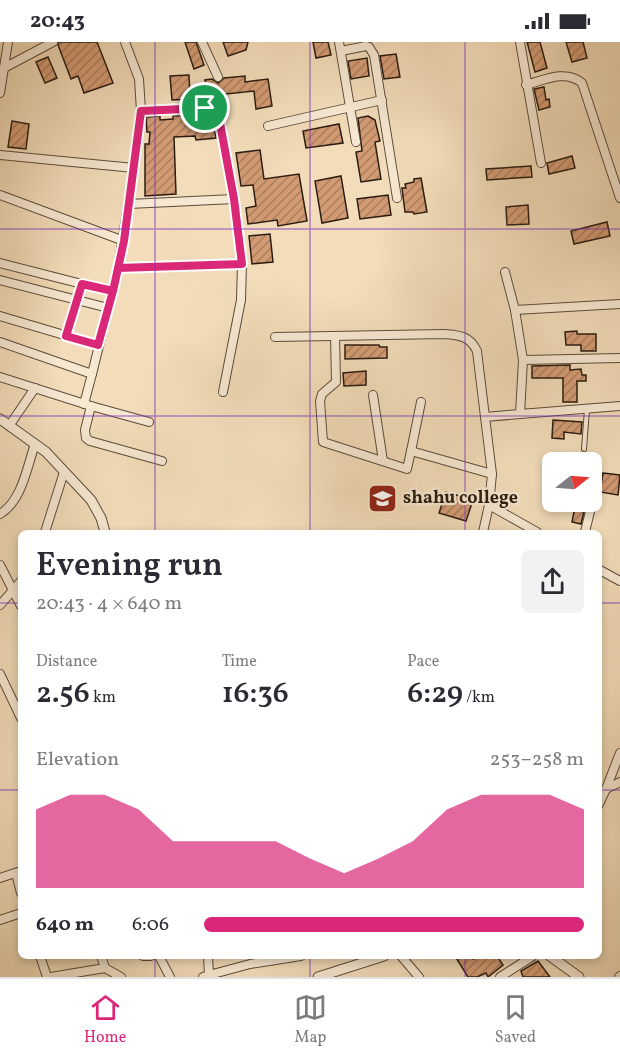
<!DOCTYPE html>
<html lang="en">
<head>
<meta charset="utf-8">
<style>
  body { margin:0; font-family:Vollkorn,serif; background:#f2f2f3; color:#2b2b33; height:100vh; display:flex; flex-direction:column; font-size:22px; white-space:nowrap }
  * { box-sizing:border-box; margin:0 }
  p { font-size:20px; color:#7c7c81 }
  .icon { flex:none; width:33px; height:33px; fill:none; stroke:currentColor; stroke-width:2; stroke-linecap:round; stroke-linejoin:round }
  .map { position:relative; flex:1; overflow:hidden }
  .panel { position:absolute; left:18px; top:488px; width:584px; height:429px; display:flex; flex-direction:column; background:#fff; border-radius:9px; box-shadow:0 3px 9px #0003 }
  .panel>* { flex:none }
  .needle { width:39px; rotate:73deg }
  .fabs { position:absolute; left:542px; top:410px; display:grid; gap:12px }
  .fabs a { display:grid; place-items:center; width:60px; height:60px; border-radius:9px; background:#fff; box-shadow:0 3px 9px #0003; font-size:30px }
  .pin { position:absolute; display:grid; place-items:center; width:51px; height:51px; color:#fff; margin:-26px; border:3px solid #fff; border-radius:50%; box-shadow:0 2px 6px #0007 }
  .round { display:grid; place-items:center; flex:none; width:63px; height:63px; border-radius:9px; background:#f2f2f3 }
  .overview { display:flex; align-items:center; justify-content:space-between; height:102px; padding:0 18px }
  h1 { font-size:33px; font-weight:600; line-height:45px }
  .figures { display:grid; grid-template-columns:repeat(3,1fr); gap:9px; height:102px; padding:6px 18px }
  .figures div { display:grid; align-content:center }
  .figures b { font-size:30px; font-weight:600 }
  .figures small { font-size:16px; font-weight:400 }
  .figures p { font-size:16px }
  .chart { height:168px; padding:12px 18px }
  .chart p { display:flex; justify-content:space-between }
  .chart svg { width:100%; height:108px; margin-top:6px; fill:#db2777; opacity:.7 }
  ul { padding:0 18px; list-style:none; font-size:20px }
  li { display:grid; grid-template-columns:96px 72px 1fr; align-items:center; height:45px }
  li i { height:15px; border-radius:8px; background:#db2777 }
  .status { display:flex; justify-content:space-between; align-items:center; height:42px; padding:0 30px; background:#fff; direction:ltr }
  .status svg { height:16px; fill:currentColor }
  .dock { display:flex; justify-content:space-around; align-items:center; height:84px; border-top:2px solid #e1e1e2; background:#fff; font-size:16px; color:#7c7c81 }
  .dock a { display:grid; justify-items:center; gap:3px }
  .dock .current { color:#db2777 }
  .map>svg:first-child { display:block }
  .building { fill:url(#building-hatch); stroke:#2a1c11; stroke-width:1.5 }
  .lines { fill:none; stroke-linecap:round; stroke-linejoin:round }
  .service-casing { stroke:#5c4c3b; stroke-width:6 }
  .minor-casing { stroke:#5c4c3b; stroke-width:10 }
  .tertiary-casing { stroke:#5c4c3b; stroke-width:11 }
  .service { stroke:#f7e8d2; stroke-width:4 }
  .minor { stroke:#f7e8d2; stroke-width:8 }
  .tertiary { stroke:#f7e8d2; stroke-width:9 }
  .route-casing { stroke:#fff; stroke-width:12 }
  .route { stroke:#db2777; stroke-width:8 }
  .grid { fill:none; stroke:#7b2cbf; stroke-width:1.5; stroke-opacity:0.55 }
  .labels { text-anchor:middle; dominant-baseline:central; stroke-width:4.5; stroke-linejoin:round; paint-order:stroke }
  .poi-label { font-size:18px; font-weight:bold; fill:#2a1c11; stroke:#f7e8d2; text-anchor:start }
</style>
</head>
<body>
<div class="status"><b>20:43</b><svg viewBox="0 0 49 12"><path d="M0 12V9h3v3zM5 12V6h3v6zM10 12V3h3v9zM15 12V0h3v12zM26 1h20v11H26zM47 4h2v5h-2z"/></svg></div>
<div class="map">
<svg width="620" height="935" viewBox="0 0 620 935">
  <defs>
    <pattern id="building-hatch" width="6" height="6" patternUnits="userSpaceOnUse" patternTransform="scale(1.5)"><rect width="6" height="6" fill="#d39b74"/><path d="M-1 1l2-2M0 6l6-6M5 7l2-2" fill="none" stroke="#ab7e5e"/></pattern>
  </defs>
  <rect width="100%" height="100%" fill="#f2dcb9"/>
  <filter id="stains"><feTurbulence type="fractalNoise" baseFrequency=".00333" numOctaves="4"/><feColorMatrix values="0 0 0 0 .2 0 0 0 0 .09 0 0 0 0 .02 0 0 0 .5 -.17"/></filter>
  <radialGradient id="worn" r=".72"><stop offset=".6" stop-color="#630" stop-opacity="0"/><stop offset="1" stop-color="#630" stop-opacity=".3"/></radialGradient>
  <g class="building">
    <path d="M59,0H97L113,41L84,51L78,34L71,37L58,3Z"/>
    <path d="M185,0H196L204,23L194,27Z"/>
    <path d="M223,0H248L246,8L228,14Z"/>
    <path d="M313,0H328L331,13L316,16Z"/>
    <path d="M527,0H540L547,26L535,30Z"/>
    <path d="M566,0H583L587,16L572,20Z"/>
    <path d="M396,12L400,35L384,37L380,14Z"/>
    <path d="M48,15L57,36L45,41L36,20Z"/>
    <path d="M367,16L369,34L351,37L348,19Z"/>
    <path d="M189,33L190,57L172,58L170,34Z"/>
    <path d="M245,34V40L268,37L272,64L256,67L254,49L207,54L205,38L212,37L218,41L224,36Z"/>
    <path d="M544,45L546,58L549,57L550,65L539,68L534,47Z"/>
    <path d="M204,72L209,73L213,78L216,96L196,98L195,94L174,95L176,152L145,154V102H149L150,90H147L146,75L160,74V78L173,77V74Z"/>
    <path d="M368,74L375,78L380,99L375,100L381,137L361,140L356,110L362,109L358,76Z"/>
    <path d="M12,79L29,82L26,107L8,105Z"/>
    <path d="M339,82L343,101L306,106L303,89Z"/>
    <path d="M260,108L264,137L299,132L307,179L278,184L277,178L248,182L246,166L256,164L253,143L241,144L236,111Z"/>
    <path d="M572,114L575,126L549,132L547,121Z"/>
    <path d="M531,124L532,135L487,138L486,127Z"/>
    <path d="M341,134L348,176L322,181L315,139Z"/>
    <path d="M421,136L427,170L414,172L413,170H405L402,146H406L405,142L414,140V137Z"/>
    <path d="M388,153L391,173L360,177L357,157Z"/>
    <path d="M528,163L529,182L507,183L506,165Z"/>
    <path d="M607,180L610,194L574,202L571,189Z"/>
    <path d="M270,192L273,220L252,222L249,194Z"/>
    <path d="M577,289V292H596V309H581V303H566L565,290Z"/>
    <path d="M345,303H379L380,305H387V316L345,317Z"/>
    <path d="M570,323V328L581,327L582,333H586V339H577V360H563V336H532V324Z"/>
    <path d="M366,329V343L344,344L343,331Z"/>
    <path d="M553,378L582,380L581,392L564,390V397L552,396Z"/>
    <path d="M603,431L620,433L618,453L600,450Z"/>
    <path d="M446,450L473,458L466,479L439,471Z"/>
    <path d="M576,460L586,462L581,482L572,480Z"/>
    <path d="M455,914H471L473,917L481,914H497L503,923L488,935L486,931L477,935H468Z"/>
    <path d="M538,919L550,935H523L521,929Z"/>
  </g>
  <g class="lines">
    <defs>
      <path id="service" d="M584,407L587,367"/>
      <g id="minor">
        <path d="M125,0L139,37L141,69"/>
        <path d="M202,0L218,35"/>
        <path d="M339,0L356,100"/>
        <path d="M520,0L541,121"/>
        <path d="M341,9L366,4L369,5L374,13L397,156"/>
        <path d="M4,26L53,0"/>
        <path d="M526,43C544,38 566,27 582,41L620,156"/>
        <path d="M0,51L8,0"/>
        <path d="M205,66L213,68L219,76L234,157L242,222L118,226L134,126L141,69Z"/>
        <path d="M268,84L382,58"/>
        <path d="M0,113L134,126"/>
        <path d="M0,153L124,199"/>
        <path d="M129,162L234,157"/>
        <path d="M0,221L82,242"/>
        <path d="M505,230L515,268L523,318L520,372L620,364"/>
        <path d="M0,238L108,266"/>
        <path d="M515,268L620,262"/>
        <path d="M0,274L98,303"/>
        <path d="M66,294L82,242L113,249"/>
        <path d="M335,294L336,340L322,352L320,359L323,400L407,427L411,409L492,432"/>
        <path d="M275,295L444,292C459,293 470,294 477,309L485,375"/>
        <path d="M0,300L92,332L118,226"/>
        <path d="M523,318L620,316"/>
        <path d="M0,335L91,364L149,380"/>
        <path d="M223,350L241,258L242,222"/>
        <path d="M373,353L383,419"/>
        <path d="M84,362L92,332"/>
        <path d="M91,364L85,388L86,396L90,399L162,419"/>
        <path d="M9,384L35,346"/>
        <path d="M411,409L421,360"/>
        <path d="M489,463L492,432L485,375L520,372"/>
        <path d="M0,472C22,459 27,425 35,402"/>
        <path d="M45,490L64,430"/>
        <path d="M483,490L489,463L537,490"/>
        <path d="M585,490L594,453"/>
        <path d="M0,523L21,564"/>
        <path d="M598,527L620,539"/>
        <path d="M0,563L21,539"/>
        <path d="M0,632L21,676"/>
        <path d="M606,747L620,711"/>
        <path d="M598,764L606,747L620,740"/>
        <path d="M16,831L21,851"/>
        <path d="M0,836L21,829"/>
        <path d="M0,878L21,871"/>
        <path d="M40,914L47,935"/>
        <path d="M101,914L105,926"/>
        <path d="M143,914H151"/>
        <path d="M159,914L170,935"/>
        <path d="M401,914L419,935"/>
        <path d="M209,933L250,922L301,914"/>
        <path d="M51,935L105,926L121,935"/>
        <path d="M203,935L209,933L208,914"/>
        <path d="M500,935L533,914"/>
        <path d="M619,935L620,934"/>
      </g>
      <g id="tertiary">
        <path d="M0,377L46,410L91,458L101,476L105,490"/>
        <path d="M550,914L579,935"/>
        <path d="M318,935L384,914"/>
      </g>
    </defs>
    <use href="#service" class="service-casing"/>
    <use href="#minor" class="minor-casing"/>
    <use href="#tertiary" class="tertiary-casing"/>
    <use href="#service" class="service"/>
    <use href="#minor" class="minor"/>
    <use href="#tertiary" class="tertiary"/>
  </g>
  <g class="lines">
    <defs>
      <path id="route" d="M205,66L141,69L124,199L113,249L98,303L66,294L82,242L113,249L118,226L242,222L234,157L219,76L213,68L205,66"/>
    </defs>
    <use href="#route" class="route-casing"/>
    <use href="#route" class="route"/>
  </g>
  <path class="grid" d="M155,0V490M310,0V490M465,0V490M0,187H620M0,374H620M0,561H21M598,561H620M0,748H21M598,748H620M155,914V935M310,914V935M465,914V935"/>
  <defs>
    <symbol id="university-square" viewBox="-11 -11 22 22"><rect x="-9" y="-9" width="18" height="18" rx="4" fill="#8f2418" stroke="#f7e8d2"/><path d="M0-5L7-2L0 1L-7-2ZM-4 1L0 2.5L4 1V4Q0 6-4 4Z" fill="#fff"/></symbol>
  </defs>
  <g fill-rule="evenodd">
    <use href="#university-square" x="366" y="440" width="33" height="33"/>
  </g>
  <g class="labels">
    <g class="poi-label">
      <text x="403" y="456">shahu college</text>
    </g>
  </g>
  <rect width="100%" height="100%" filter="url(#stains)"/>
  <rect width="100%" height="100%" fill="url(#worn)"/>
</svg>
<div class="fabs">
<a><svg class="needle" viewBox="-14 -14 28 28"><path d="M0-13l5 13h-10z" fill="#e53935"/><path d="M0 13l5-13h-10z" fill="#7c7c81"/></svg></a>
</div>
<div class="pin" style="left:205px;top:66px;background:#1e9e55"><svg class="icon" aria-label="arrive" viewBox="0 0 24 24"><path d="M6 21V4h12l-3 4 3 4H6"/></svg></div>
<section class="panel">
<div class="overview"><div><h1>Evening run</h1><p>20:43 · 4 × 640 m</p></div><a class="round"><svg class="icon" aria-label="share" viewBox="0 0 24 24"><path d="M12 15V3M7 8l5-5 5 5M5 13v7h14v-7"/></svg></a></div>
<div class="figures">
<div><p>Distance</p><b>2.56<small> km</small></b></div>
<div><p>Time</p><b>16:36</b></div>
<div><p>Pace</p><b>6:29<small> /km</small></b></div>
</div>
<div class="chart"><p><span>Elevation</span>253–258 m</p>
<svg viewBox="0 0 160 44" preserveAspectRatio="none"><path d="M0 44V12L10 6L20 6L30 12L40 25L50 25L60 25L70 25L80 32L90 38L100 32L110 25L120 12L130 6L140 6L150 6L160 12V44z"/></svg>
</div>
<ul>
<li><b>640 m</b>6:06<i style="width:100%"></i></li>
</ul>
</section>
</div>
<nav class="dock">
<a class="current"><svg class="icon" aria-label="home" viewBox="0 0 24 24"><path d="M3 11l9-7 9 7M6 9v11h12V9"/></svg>Home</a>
<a><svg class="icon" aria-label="map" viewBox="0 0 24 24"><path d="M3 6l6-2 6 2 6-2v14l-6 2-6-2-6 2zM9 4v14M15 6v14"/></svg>Map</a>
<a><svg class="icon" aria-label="saved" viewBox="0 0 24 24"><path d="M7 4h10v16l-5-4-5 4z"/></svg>Saved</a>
</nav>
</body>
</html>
